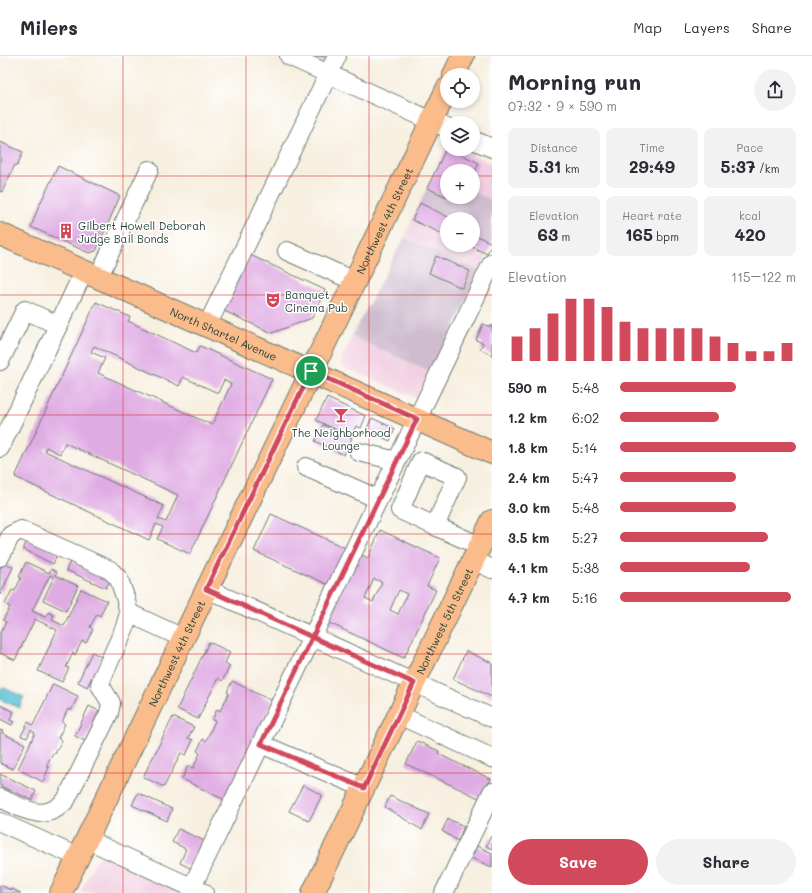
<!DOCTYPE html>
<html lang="en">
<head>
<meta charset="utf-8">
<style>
  body { margin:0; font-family:Mali,sans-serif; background:#f2f2f3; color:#2b2b33; height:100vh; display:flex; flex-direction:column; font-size:15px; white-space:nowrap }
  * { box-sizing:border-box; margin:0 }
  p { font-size:13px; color:#7c7c81 }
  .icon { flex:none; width:22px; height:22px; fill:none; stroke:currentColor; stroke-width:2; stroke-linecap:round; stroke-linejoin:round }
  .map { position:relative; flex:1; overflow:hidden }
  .drawer { display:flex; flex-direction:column; background:#fff; width:320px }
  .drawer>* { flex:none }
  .controls { position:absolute; left:440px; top:12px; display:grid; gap:8px }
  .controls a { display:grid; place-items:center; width:40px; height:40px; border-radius:50%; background:#fff; box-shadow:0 2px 6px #0003; font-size:20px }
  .pin { position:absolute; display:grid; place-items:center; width:34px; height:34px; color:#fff; margin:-17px; border:2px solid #fff; border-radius:50%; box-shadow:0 1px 4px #0007 }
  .round { display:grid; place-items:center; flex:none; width:42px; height:42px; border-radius:21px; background:#f2f2f3 }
  .overview { display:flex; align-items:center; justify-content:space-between; height:68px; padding:0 16px }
  h1 { font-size:22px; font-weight:800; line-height:30px }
  .figures { display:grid; grid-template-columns:repeat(3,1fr); gap:6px; height:68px; padding:4px 16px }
  .figures div { display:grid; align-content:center; border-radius:8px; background:#f2f2f3; text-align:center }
  .figures b { font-size:17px; font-weight:800 }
  .figures small { font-size:11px; font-weight:400 }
  .figures p { font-size:11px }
  .chart { height:112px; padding:8px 16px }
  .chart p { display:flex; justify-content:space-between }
  .chart svg { width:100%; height:72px; margin-top:4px; stroke:#d1495b; stroke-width:6 }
  .button { display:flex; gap:8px; margin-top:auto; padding:8px 16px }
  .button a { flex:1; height:46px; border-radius:24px; background:#d1495b; color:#fff; font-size:16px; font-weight:800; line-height:46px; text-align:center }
  .button a+a { background:#f2f2f3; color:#2b2b33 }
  ul { padding:0 16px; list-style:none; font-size:13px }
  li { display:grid; grid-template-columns:64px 48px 1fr; align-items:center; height:30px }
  li i { height:10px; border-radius:5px; background:#d1495b }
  header { display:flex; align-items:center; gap:24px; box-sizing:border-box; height:56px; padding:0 20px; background:#fff; border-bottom:1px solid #e1e1e2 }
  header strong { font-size:19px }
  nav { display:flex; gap:22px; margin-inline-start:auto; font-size:14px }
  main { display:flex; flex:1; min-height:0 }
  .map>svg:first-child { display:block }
  .built { fill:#f2cfe1 }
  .industrial { fill:#cfbdcf }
  .water { fill:#59c1d7; stroke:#3c7f86 }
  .building { fill:#dfabe3; fill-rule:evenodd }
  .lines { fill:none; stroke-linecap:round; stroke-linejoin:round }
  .minor-casing { stroke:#6b7b70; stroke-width:20 }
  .major-casing { stroke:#6b7b70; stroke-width:24 }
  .minor { stroke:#fff; stroke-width:18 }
  .major { stroke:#fabc8b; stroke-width:22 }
  .route-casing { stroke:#fff; stroke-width:8 }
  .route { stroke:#d1495b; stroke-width:5 }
  .grid { fill:none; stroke:#d62828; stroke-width:1; stroke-opacity:0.55 }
  .labels { text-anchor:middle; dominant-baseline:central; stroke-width:3; stroke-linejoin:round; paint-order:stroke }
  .street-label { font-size:11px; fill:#1f3d34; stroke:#fff }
  .poi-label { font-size:11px; fill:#1f3d34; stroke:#fff; text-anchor:start }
</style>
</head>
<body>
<header>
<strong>Milers</strong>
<nav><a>Map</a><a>Layers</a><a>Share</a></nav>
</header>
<main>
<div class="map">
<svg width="492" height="837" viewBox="0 0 492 837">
  <rect width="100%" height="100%" fill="#fff"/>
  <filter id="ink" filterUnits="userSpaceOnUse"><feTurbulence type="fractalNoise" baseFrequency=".025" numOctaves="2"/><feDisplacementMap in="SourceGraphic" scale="8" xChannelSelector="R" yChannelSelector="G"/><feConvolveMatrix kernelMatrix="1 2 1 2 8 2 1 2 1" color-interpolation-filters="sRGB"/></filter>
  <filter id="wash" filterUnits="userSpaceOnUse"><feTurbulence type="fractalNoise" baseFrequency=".012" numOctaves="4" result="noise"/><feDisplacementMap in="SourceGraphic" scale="16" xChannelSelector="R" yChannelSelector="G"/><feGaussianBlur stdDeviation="0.9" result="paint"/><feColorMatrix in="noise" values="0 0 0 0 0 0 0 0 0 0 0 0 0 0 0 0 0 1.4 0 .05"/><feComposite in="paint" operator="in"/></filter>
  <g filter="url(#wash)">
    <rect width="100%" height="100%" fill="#f7efdf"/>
    <g class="built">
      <path d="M447,91V93H459L492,108V144L473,136V115H447L434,117Z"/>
      <path d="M412,164L447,180V189H468L487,198L480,215L404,182Z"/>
      <path d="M352,280L432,317L419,343L343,311L342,302Z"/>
      <path d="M103,800L188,837H80L96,804L99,801Z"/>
    </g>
    <g class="industrial">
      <path d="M427,132L447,141H473V136L492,144V187L487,198L468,189H473V163H447V180L412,164Z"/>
      <path d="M404,182L480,215L432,317L352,280Z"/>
    </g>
    <path class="water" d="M2,631L24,641L19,652L0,643V636Z"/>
    <g id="blocks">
      <g class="building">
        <path d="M310,0H331L327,8Z"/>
        <path d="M0,86L23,96L17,110L15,109L2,136L0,135Z"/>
        <path d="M446,93H449L479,107L473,120V115H447V141L427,132Z"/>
        <path d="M58,110L120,140L96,195L89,197L31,171L38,152Z"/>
        <path d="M420,147L452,163H447V180L412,164Z"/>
        <path d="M473,178L492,187L487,198L468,189H473Z"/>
        <path d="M248,198L325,234L312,262L272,277L222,254Z"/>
        <path d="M436,200L470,215L462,232L429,217Z"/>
        <path d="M96,246L130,261L128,265L196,297L200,290L272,323L190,498L157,483L163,471L156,468L149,484L15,421ZM94,290L179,330L183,321L218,337L224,324L231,328L212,369L98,317L105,302L91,296ZM65,387L178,439L166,466L158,463L164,450L45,395L46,391L60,398Z"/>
        <path d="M483,268L491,271L492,269V299L480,293L483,287L476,284Z"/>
        <path d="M327,342L366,360L361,372L356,370L351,381L316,364Z"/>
        <path d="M372,362L395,373L390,385L366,374Z"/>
        <path d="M323,369L352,382L344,399L315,385Z"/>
        <path d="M271,458L348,493L331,530L254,495Z"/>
        <path d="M380,474L440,502L427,530L436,534L404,602L327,566L359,498L368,502ZM374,523L382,526L373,546L365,542ZM399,534L407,538L398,558L390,554Z"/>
        <path d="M28,483L58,497L53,508L23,493Z"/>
        <path d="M71,504L111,522L106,532L66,514Z"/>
        <path d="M3,506L13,511L0,539V513Z"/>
        <path d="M26,506L49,517L51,513L57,516L55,519L78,530L66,555L43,544L54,521L50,519L32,555L45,561L48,556L54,559L52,564L64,570L81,533L107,545L100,560L97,558L90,571L93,573L86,587L82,585L75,599L73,597L66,611L69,612L62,626L38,615L57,574L35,563L15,604L0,597V577L6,566L3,564L10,551L5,548L12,534L15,535L21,522L19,521Z"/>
        <path d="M209,586L230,596L225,607L230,610L222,625L218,622L198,663L177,653Z"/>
        <path d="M466,595L492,607V641L453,623Z"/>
        <path d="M92,596L102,601L87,631L78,626Z"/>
        <path d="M232,625L272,645L225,744L182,723L188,710L193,712L200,697L197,695L203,683L206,685L215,665L212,664L217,653L220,655L229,637L227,636Z"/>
        <path d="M53,628L78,640L71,655L68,653L62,666L65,668L58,682L62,684L55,698L53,697L46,710L49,711L43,726L18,713L35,677L31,674L27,682L21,680L28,666L33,669Z"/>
        <path d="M0,649L14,656L10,664L14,666L12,669L0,663Z"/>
        <path d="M89,650L99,655L85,685L75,680Z"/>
        <path d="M173,661L194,671L188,682L193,684L186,699L181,697L164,731L143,721Z"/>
        <path d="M0,674L3,675L2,677L25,688L13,713L0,707Z"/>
        <path d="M417,685L439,695L438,698L491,723L481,743L406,708Z"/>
        <path d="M0,718L36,735L32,744L0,730Z"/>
        <path d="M303,729L322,739L309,765L289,755Z"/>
        <path d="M138,737L172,753L167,765L132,749Z"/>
        <path d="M390,740L429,758L422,774L385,751Z"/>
        <path d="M448,763L464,770L458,785L442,775Z"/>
        <path d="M178,773L207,786L194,814L180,807L186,793L172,786Z"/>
        <path d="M491,780L492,781V793L486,790Z"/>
        <path d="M477,790L492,797V811L471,802Z"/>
        <path d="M0,829L11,834V833L21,837H0Z"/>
      </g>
    </g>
  </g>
  <g filter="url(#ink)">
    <use href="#blocks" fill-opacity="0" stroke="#6b7b70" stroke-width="1"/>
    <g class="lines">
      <defs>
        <g id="minor">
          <path d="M289,0L447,72"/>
          <path d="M473,84L492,92"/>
          <path d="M287,195L354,225"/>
          <path d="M98,222L149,114"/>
          <path d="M207,270L337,0"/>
          <path d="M0,305L25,254L58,269"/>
          <path d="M0,392L84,215"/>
          <path d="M359,396L397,405"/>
          <path d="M306,411L378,443"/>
          <path d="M435,470L400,454L421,405L457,421L435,470L480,490"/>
          <path d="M0,501L11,479L21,474L110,514L119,523L125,541L129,557L183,582"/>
          <path d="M473,504L492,513"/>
          <path d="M207,533L492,662"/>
          <path d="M399,659L492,702"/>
          <path d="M261,688L364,732"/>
          <path d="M0,742C25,753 44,768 66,744L109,657L111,647L100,629L102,622L125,571L129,557"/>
          <path d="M0,766L78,801"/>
          <path d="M86,783L204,837"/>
          <path d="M192,831L492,207"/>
          <path d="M444,837L492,736"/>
        </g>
        <g id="major">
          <path d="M454,19L463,0"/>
          <path id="s1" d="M0,178C164,251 328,323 492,397"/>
          <path id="s2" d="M61,837L447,33"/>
          <path id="s3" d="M313,837L492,465"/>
        </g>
      </defs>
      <use href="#minor" class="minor-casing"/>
      <use href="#major" class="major-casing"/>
      <use href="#minor" class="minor"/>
      <use href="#major" class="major"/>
    </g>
  </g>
  <g class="lines" filter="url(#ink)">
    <defs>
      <path id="route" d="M311,315L417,363L261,688L364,732L414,627L206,533L311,315"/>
    </defs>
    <use href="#route" class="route-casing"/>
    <use href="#route" class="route"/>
  </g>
  <path class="grid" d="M123,0V837M246,0V837M369,0V837M0,120H447M473,120H492M0,239H492M0,359H492M0,478H492M0,598H492M0,717H492"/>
  <defs>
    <symbol id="building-bare" viewBox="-9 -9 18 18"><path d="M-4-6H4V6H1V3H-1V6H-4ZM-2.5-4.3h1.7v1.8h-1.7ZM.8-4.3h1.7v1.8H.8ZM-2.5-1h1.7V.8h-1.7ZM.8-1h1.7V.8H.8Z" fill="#d1495b" stroke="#fff" stroke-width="2.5" paint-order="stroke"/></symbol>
    <symbol id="theatre-bare" viewBox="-9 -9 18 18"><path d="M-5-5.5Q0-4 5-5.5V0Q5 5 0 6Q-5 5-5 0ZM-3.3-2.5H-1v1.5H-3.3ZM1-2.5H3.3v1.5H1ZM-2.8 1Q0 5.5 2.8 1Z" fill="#d1495b" stroke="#fff" stroke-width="2.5" paint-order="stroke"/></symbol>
    <symbol id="bar-bare" viewBox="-9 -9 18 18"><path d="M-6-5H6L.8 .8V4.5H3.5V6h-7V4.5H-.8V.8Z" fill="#d1495b" stroke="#fff" stroke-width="2.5" paint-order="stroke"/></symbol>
  </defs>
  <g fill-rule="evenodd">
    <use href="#building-bare" x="55" y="164" width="22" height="22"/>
    <use href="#theatre-bare" x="262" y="233" width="22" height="22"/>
    <use href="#bar-bare" x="330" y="348" width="22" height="22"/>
  </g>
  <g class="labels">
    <g class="street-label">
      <text stroke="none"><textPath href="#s2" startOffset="746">Northwest 4th Street</textPath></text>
      <text stroke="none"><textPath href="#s1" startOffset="245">North Shartel Avenue</textPath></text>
      <text stroke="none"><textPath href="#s3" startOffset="302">Northwest 5th Street</textPath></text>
      <text stroke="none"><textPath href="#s2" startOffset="266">Northwest 4th Street</textPath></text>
    </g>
    <g class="poi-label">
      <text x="78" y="169">Gilbert Howell Deborah<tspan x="78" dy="13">Judge Bail Bonds</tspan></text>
      <text x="285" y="238">Banquet<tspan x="285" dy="13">Cinema Pub</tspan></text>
      <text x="341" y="376" text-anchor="middle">The Neighborhood<tspan x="341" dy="13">Lounge</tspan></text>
    </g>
  </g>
</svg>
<div class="controls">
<a><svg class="icon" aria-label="locate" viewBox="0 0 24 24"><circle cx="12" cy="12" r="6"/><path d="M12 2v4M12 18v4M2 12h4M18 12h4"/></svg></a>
<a><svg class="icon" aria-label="layers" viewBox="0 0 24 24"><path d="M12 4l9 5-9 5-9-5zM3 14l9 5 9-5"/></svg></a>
<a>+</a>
<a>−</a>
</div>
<div class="pin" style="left:311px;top:315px;background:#1e9e55"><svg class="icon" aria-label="arrive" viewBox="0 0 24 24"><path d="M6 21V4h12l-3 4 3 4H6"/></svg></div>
</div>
<section class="drawer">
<div class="overview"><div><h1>Morning run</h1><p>07:32 · 9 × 590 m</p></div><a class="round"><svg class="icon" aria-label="share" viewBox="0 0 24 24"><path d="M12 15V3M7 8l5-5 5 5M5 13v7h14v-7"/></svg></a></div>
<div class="figures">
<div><p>Distance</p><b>5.31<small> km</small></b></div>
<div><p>Time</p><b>29:49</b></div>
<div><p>Pace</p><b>5:37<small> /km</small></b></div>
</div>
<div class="figures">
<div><p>Elevation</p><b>63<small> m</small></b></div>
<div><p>Heart rate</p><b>165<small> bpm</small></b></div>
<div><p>kcal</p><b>420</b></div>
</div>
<div class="chart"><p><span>Elevation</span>115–122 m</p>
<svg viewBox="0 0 160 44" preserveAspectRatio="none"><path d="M5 44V29M15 44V24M25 44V15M35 44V6M45 44V6M55 44V11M65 44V20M75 44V24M85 44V24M95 44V24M105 44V24M115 44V29M125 44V33M135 44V38M145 44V38M155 44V33"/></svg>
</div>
<ul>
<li><b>590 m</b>5:48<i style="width:66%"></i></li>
<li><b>1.2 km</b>6:02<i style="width:56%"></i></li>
<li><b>1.8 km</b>5:14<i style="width:100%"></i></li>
<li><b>2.4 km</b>5:47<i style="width:66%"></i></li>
<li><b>3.0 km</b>5:48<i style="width:66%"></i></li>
<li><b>3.5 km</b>5:27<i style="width:84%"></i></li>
<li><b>4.1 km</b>5:38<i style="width:74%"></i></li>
<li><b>4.7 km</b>5:16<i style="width:97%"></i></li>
</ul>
<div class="button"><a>Save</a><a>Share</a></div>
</section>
</main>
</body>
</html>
